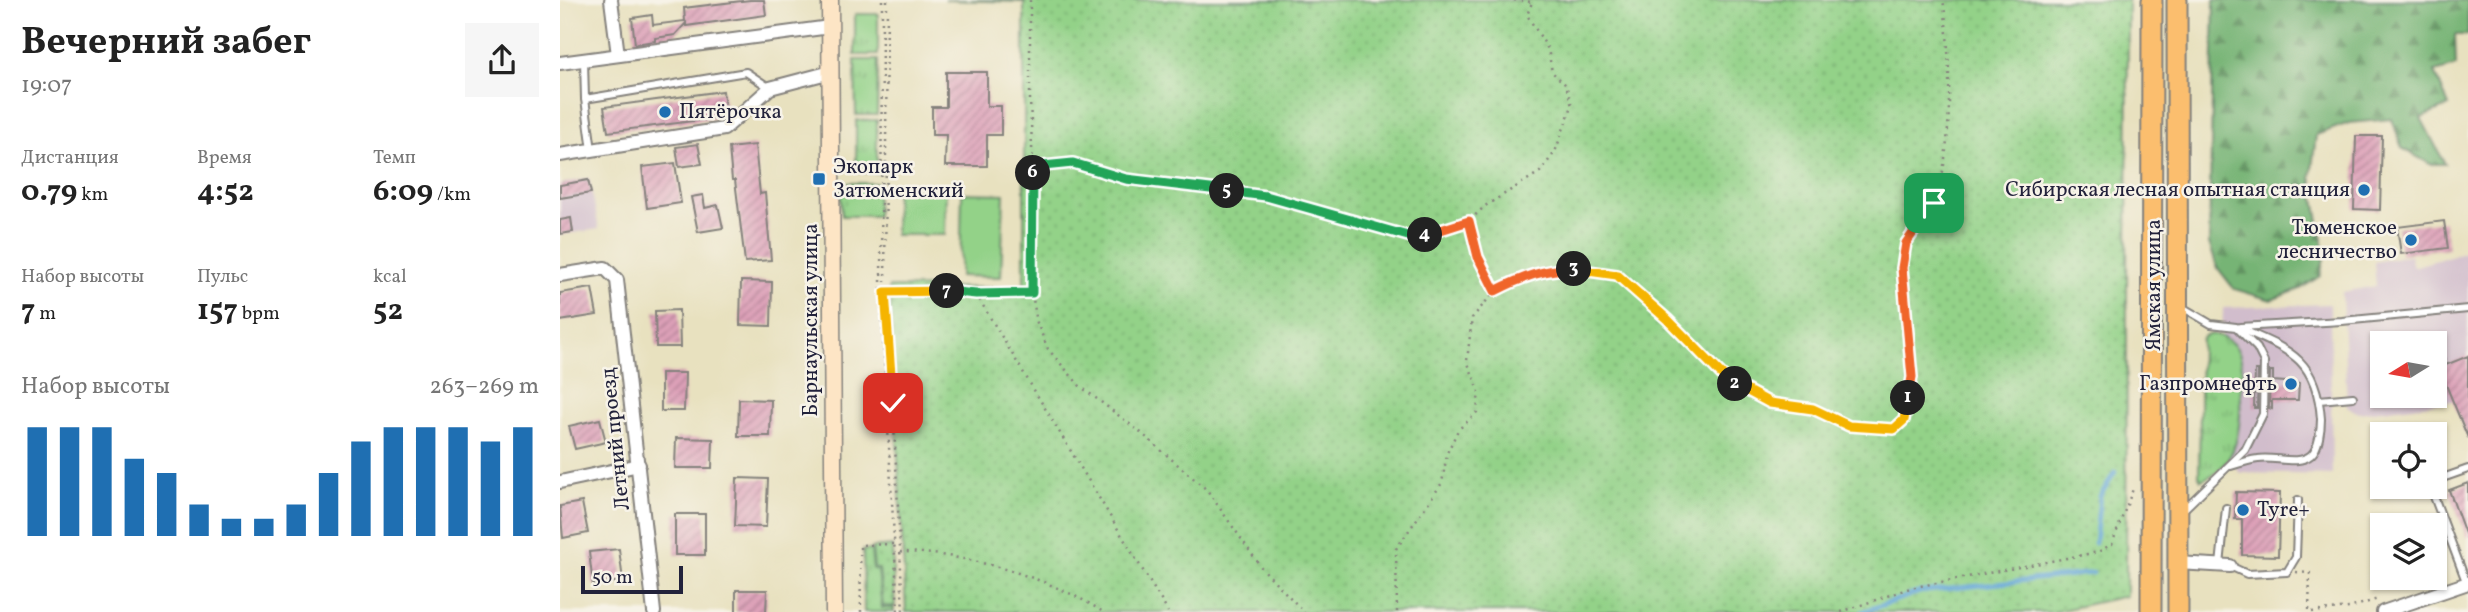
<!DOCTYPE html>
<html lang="ru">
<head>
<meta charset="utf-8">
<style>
  body { margin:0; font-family:Vollkorn,serif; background:#f6f6f6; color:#222; height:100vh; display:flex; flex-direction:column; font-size:26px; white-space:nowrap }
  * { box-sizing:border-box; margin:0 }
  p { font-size:23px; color:#767676 }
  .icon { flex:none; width:38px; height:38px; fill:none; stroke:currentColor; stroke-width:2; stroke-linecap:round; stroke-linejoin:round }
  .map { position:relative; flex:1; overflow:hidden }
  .panel { display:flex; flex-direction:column; background:#fff; width:560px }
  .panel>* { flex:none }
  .needle { width:46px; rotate:259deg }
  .fabs { position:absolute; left:1810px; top:331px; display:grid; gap:14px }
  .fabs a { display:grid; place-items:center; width:77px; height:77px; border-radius:0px; background:#fff; box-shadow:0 2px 5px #0004; font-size:35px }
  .scale { position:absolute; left:21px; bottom:18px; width:102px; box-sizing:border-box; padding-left:7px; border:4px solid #22223b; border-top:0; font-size:19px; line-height:24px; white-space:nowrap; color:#22223b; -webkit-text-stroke:5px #f7f3e8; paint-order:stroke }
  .pin { position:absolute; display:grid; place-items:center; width:60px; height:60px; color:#fff; margin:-30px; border-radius:14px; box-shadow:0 4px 10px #0006 }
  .km { position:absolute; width:35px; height:35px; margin:-18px; border-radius:50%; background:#222; color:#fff; font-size:19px; line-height:35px; text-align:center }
  .round { display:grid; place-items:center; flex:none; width:74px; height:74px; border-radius:0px; background:#f6f6f6 }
  .summary { display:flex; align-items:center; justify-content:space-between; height:119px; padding:0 21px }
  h1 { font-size:38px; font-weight:700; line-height:52px }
  .stats { display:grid; grid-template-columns:repeat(3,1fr); gap:10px; height:119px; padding:7px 21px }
  .stats div { display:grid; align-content:center }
  .stats b { font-size:30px; font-weight:700 }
  .stats small { font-size:19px; font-weight:400 }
  .stats p { font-size:19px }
  .chart { height:196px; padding:14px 21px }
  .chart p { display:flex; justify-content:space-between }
  .chart svg { width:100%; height:126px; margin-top:7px; stroke:#1f6fb2; stroke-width:6 }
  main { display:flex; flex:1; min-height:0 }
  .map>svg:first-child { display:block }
  .industrial { fill:#d1bdcc; fill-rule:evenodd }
  .grass { fill:url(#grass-tufts); stroke:#5a7a62; stroke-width:2 }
  .forest { fill:url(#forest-firs); stroke:#4c6b58; stroke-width:2 }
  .park { fill:url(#park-dots); stroke:#5a7a62; stroke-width:2 }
  .pitch { fill:#93d288; stroke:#5a7a62; stroke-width:2 }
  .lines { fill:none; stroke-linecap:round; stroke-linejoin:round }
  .stream { stroke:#61a6d7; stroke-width:4.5 }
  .building { fill:url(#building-hatch) }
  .lane-casing { stroke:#85827d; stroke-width:10 }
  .street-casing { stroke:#85827d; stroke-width:16 }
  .secondary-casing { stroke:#85827d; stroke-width:19 }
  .primary-casing { stroke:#85827d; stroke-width:23 }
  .path { stroke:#85827d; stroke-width:2.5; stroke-dasharray:2 5; stroke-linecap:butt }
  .lane { stroke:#fff; stroke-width:6 }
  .street { stroke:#fff; stroke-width:12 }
  .secondary { stroke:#fde5c5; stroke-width:16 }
  .primary { stroke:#fbbe6e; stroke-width:19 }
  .split-1-casing { stroke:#fff; stroke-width:14 }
  .split-2-casing { stroke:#fff; stroke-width:14 }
  .split-3-casing { stroke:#fff; stroke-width:14 }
  .split-4-casing { stroke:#fff; stroke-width:14 }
  .split-5-casing { stroke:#fff; stroke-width:14 }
  .split-6-casing { stroke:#fff; stroke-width:14 }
  .split-7-casing { stroke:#fff; stroke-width:14 }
  .split-8-casing { stroke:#fff; stroke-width:14 }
  .split-1 { stroke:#f0652b; stroke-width:9 }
  .split-2 { stroke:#f5b400; stroke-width:9 }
  .split-3 { stroke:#f5b400; stroke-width:9 }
  .split-4 { stroke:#f0652b; stroke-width:9 }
  .split-5 { stroke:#22a559; stroke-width:9 }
  .split-6 { stroke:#22a559; stroke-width:9 }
  .split-7 { stroke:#22a559; stroke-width:9 }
  .split-8 { stroke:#f5b400; stroke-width:9 }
  .poi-dot { fill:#1f6fb2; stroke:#f7f3e8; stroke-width:2.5 }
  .labels { text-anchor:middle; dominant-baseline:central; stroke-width:5; stroke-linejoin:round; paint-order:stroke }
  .poi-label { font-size:21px; fill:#22223b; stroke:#f7f3e8; text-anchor:start }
  .street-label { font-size:21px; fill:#22223b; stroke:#f7f3e8 }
</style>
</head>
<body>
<main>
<section class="panel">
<div class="summary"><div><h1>Вечерний забег</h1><p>19:07</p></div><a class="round"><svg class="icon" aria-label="share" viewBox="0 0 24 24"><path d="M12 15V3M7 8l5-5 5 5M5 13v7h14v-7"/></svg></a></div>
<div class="stats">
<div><p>Дистанция</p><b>0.79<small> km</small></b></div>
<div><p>Время</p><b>4:52</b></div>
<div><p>Темп</p><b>6:09<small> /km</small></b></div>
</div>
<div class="stats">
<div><p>Набор высоты</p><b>7<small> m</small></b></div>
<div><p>Пульс</p><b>157<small> bpm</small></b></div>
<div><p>kcal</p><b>52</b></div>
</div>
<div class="chart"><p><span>Набор высоты</span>263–269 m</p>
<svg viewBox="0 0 160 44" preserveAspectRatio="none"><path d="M5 44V6M15 44V6M25 44V6M35 44V17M45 44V22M55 44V33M65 44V38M75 44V38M85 44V33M95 44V22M105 44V11M115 44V6M125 44V6M135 44V6M145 44V11M155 44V6"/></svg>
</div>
</section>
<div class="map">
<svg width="1908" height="612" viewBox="0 0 1908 612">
  <defs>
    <pattern id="grass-tufts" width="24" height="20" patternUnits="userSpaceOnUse" patternTransform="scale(1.75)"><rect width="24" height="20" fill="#93d288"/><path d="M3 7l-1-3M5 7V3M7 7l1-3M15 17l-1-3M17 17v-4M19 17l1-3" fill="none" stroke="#7eb476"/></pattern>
    <pattern id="forest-firs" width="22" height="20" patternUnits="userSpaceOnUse" patternTransform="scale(1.75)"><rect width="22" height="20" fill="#76b474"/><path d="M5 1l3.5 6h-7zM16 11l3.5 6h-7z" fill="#609260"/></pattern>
    <pattern id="park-dots" width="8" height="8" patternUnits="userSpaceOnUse" patternTransform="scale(1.75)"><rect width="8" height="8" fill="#93d288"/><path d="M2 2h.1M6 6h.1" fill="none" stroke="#7eb476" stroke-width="1.8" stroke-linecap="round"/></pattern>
    <pattern id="building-hatch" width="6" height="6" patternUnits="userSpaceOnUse" patternTransform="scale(1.75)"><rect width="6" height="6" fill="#dda0b8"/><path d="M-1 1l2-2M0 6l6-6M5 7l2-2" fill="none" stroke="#b38297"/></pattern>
  </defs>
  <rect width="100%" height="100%" fill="#f7f3e8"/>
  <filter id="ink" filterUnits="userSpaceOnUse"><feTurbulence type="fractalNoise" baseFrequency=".0143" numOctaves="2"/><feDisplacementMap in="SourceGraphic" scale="14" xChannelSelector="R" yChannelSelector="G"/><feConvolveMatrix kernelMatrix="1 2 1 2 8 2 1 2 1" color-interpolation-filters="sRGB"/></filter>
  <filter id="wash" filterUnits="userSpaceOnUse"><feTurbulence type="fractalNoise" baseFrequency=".00686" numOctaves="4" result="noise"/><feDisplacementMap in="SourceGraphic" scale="28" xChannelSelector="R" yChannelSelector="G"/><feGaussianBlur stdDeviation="1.57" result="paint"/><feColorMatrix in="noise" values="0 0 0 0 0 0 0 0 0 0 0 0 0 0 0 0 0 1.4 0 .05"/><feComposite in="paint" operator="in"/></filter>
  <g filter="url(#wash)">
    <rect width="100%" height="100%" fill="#e8e1bf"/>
    <g class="industrial">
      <path d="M29,178L39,229L0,235V184Z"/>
      <path d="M1908,251V429L1904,431L1893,401L1798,413L1787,406L1782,292L1816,286L1814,262L1850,255L1853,267ZM1822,343H1874V396H1822Z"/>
      <path d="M1770,304L1772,475L1680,473L1668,459L1676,443L1662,337L1663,308Z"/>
    </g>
    <g class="grass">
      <rect x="295" y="14" width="23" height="41"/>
      <path d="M295,60H318L317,115H296Z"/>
      <path d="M296,120H317V173L296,172Z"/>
      <path d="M289,183H317V216H282L280,188Z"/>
      <path d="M1652,334C1660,335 1670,340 1675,346C1684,357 1682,375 1681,388C1681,423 1680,467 1641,480L1639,476L1641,340L1644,336Z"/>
      <path d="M303,550H311L313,569L318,570L322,608H334V612H304Z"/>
    </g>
    <path class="forest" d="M1654,0H1908V35H1895L1896,66L1875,72L1889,106L1861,118L1885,164H1870L1842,148L1832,119L1789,123L1756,135L1751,177L1765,254L1760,276L1740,289L1711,300L1674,289L1657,267L1649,243Z"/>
    <g class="park">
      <path d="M385,0H1568L1566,596L1493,612H346L329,287L464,288V2Z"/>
      <path d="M332,546L335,606L323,607L319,569H314L312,548Z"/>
    </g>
    <g class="pitch">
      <path d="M336,189L386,190L385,235H335Z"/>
      <path d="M402,193L444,194L441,277L400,276Z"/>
    </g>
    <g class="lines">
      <g class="stream">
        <path d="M1535,543L1540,496L1555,472"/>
        <path d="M1302,612L1360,592L1533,573"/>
      </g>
    </g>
    <g id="blocks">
      <g class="building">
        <path d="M190,0H204L206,15L126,26V23L115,35L95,38V41L75,44L72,18L92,15L93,25L125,21L124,8Z"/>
        <path d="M386,72H427V106H441V135H427V166H385L386,135H372V107H386Z"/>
        <path d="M163,91L166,115L164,117L48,132L44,107Z"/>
        <path d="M1796,136H1822L1820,210L1794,209Z"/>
        <path d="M138,144L142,164L119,167L116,147Z"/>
        <path d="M195,145L200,194L205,193L211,260L185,262L175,180H172L169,148Z"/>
        <path d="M115,163L121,203L87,208L82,167Z"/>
        <path d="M28,180L31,193L0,198V185Z"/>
        <path d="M143,195L145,208L158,205L163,228L138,232L131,197Z"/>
        <path d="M11,218L13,232L0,234V220Z"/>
        <path d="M1884,221L1888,248L1841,254L1837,227Z"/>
        <path d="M181,281L212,282L211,326L180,325Z"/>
        <path d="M32,288L37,315L0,321V293Z"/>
        <path d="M119,310L120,347H96L95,311Z"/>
        <path d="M1874,335H1878L1886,365L1908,356V438L1879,368L1882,366L1874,368Z"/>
        <path d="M1695,370H1698L1697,408H1694Z"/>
        <path d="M1710,371H1713V381L1739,383L1738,400H1712V409L1709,408Z"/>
        <path d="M101,373H125L124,411H101Z"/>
        <path d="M179,399L211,400L210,436H178Z"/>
        <path d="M40,419L46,442L15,449L9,426Z"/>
        <path d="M116,438L153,439L152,468H115Z"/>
        <path d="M177,478L208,479L206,527L175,526Z"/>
        <path d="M1908,483V538L1907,539L1889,490Z"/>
        <path d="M1676,492L1720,493L1718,556L1682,555V519H1675Z"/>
        <path d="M22,502L28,533L3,538L0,506Z"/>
        <rect x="115" y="514" width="30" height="41"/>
        <path d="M59,549L63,581L33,585L29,552Z"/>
        <path d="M176,590H207L206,612H176Z"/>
      </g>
    </g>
  </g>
  <g filter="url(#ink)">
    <use href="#blocks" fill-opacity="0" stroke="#85827d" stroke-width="2"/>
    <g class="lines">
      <defs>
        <g id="lane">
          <path d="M24,60L25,99L32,150"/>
          <path d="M25,99L186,72L210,88"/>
          <path d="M1622,307L1651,324L1676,327L1697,348L1704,362L1703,414L1685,450L1623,510"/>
          <path d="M1680,327L1782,321L1908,309"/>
          <path d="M1759,400L1793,397"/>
          <path d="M1671,466C1680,463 1689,460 1698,459C1714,456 1738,466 1751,455C1759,448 1761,429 1761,419C1757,359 1730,350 1681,329"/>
          <path d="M1874,481L1908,469"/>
          <path d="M1870,486L1907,584"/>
          <path d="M1660,565L1666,508"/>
          <path d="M1670,566L1687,574L1727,572L1736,557L1738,500"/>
        </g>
        <g id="street">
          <path d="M51,0L58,55"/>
          <path d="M0,63L270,27"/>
          <path d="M0,155L164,129L210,88L271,72"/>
          <path d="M0,275L45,268L57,280L94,612"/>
          <path d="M0,482L79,465"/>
          <path d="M1617,563L1670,566"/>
          <path d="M1823,612L1908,583"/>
        </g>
        <path id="secondary" d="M270,0L274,612"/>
        <g id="primary">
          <path d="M1617,0L1618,612"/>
          <path d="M1591,612L1592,0"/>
        </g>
      </defs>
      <use href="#lane" class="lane-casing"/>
      <use href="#street" class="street-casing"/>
      <use href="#secondary" class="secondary-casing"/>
      <use href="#primary" class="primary-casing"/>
      <g class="path">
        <path d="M322,0L321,300L338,612"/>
        <path d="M327,0L325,292L333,403L343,612"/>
        <path d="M470,0V100L474,192L472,293L477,323L488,349L520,386L579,431L647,490L701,567L744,612"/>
        <path d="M954,0L972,2"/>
        <path d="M473,167L513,163L566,179L706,196L855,238L909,221"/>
        <path d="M935,291L917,257L909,221L925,206L980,172L995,152L1012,106L1006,85L992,72L988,49L967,15L973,0"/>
        <path d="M325,292L388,291L416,294L608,612"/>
        <path d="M416,294L472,293"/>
        <path d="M340,552C402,552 492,578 543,612"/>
        <path d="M1736,572L1750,573L1749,612"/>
        <path d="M301,612L300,545L335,544"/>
        <path d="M837,612L836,549L882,483L887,453L898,430L917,412L919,390L907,361L912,318L935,291L958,279L994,268L1030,270L1057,275L1107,319L1168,381L1211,403L1253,409L1289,426L1334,429C1368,396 1340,312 1342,268C1343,232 1362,229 1374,202C1394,158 1391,48 1383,0"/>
        <path d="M1281,612L1350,588L1538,552L1552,544L1573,489"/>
        <path d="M1752,612L1789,608L1818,599"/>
      </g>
      <use href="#lane" class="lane"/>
      <use href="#street" class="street"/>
      <use href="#secondary" class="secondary"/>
      <use href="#primary" class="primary"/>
    </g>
  </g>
  <g class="lines" filter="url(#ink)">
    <defs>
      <path id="split-1" d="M1348,398L1352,377L1342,268L1346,243L1374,203"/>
      <path id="split-2" d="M1175,384L1210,403L1253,409L1289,426L1334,429L1344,420L1348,398"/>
      <path id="split-3" d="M1014,269L1057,275L1107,319L1168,381L1175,384"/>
      <path id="split-4" d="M865,235L909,221L918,257L935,291C960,278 985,268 1014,269"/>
      <path id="split-5" d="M667,191L706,196L855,238L865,235"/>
      <path id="split-6" d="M473,173V167L513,163L566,179L667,191"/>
      <path id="split-7" d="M387,291L416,294L472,293L473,173"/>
      <path id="split-8" d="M333,403L325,292L387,291"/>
    </defs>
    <use href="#split-1" class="split-1-casing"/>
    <use href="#split-2" class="split-2-casing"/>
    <use href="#split-3" class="split-3-casing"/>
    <use href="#split-4" class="split-4-casing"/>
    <use href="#split-5" class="split-5-casing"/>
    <use href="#split-6" class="split-6-casing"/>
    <use href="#split-7" class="split-7-casing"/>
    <use href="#split-8" class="split-8-casing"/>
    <use href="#split-1" class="split-1"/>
    <use href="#split-2" class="split-2"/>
    <use href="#split-3" class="split-3"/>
    <use href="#split-4" class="split-4"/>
    <use href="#split-5" class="split-5"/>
    <use href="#split-6" class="split-6"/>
    <use href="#split-7" class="split-7"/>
    <use href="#split-8" class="split-8"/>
  </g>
  <g class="poi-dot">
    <circle cx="105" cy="112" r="7"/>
    <rect x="252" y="172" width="14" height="14" rx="3.5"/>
    <circle cx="1804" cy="190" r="7"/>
    <circle cx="1851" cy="240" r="7"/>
    <circle cx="1731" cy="384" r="7"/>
    <circle cx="1683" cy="510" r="7"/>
  </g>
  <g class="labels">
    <g class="poi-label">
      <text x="119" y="112">Пятёрочка</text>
      <text x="273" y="167">Экопарк<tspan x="273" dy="24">Затюменский</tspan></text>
      <text x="1790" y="190" text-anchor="end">Сибирская лесная опытная станция</text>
      <text x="1837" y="228" text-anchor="end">Тюменское<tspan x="1837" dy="24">лесничество</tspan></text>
      <text x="1717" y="384" text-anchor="end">Газпромнефть</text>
      <text x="1697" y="510">Tyre+</text>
    </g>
    <g class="street-label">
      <text transform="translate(1594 285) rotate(-90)">Ямская улица</text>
      <text transform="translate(251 320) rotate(-90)">Барнаульская улица</text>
      <text transform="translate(56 439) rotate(-96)">Летний проезд</text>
    </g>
  </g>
</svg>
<div class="fabs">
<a><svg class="needle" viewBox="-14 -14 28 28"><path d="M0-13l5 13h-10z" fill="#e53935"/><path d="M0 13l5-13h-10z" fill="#767676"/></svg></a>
<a><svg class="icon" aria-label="locate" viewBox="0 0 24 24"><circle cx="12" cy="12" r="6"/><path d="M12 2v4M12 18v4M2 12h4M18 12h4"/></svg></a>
<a><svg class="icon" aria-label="layers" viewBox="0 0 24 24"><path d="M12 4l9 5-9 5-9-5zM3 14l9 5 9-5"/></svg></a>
</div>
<div class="scale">50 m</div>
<div class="pin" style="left:1374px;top:203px;background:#1e9e55"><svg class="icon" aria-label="arrive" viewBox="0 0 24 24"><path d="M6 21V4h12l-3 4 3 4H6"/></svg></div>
<div class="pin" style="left:333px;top:403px;background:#d93025"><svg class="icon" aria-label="check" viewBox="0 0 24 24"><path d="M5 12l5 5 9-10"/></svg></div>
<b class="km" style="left:1348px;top:398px">1</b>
<b class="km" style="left:1175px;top:384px">2</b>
<b class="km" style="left:1014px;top:269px">3</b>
<b class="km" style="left:865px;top:235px">4</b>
<b class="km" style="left:667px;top:191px">5</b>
<b class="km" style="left:473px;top:173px">6</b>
<b class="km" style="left:387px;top:291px">7</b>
</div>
</main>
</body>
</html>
